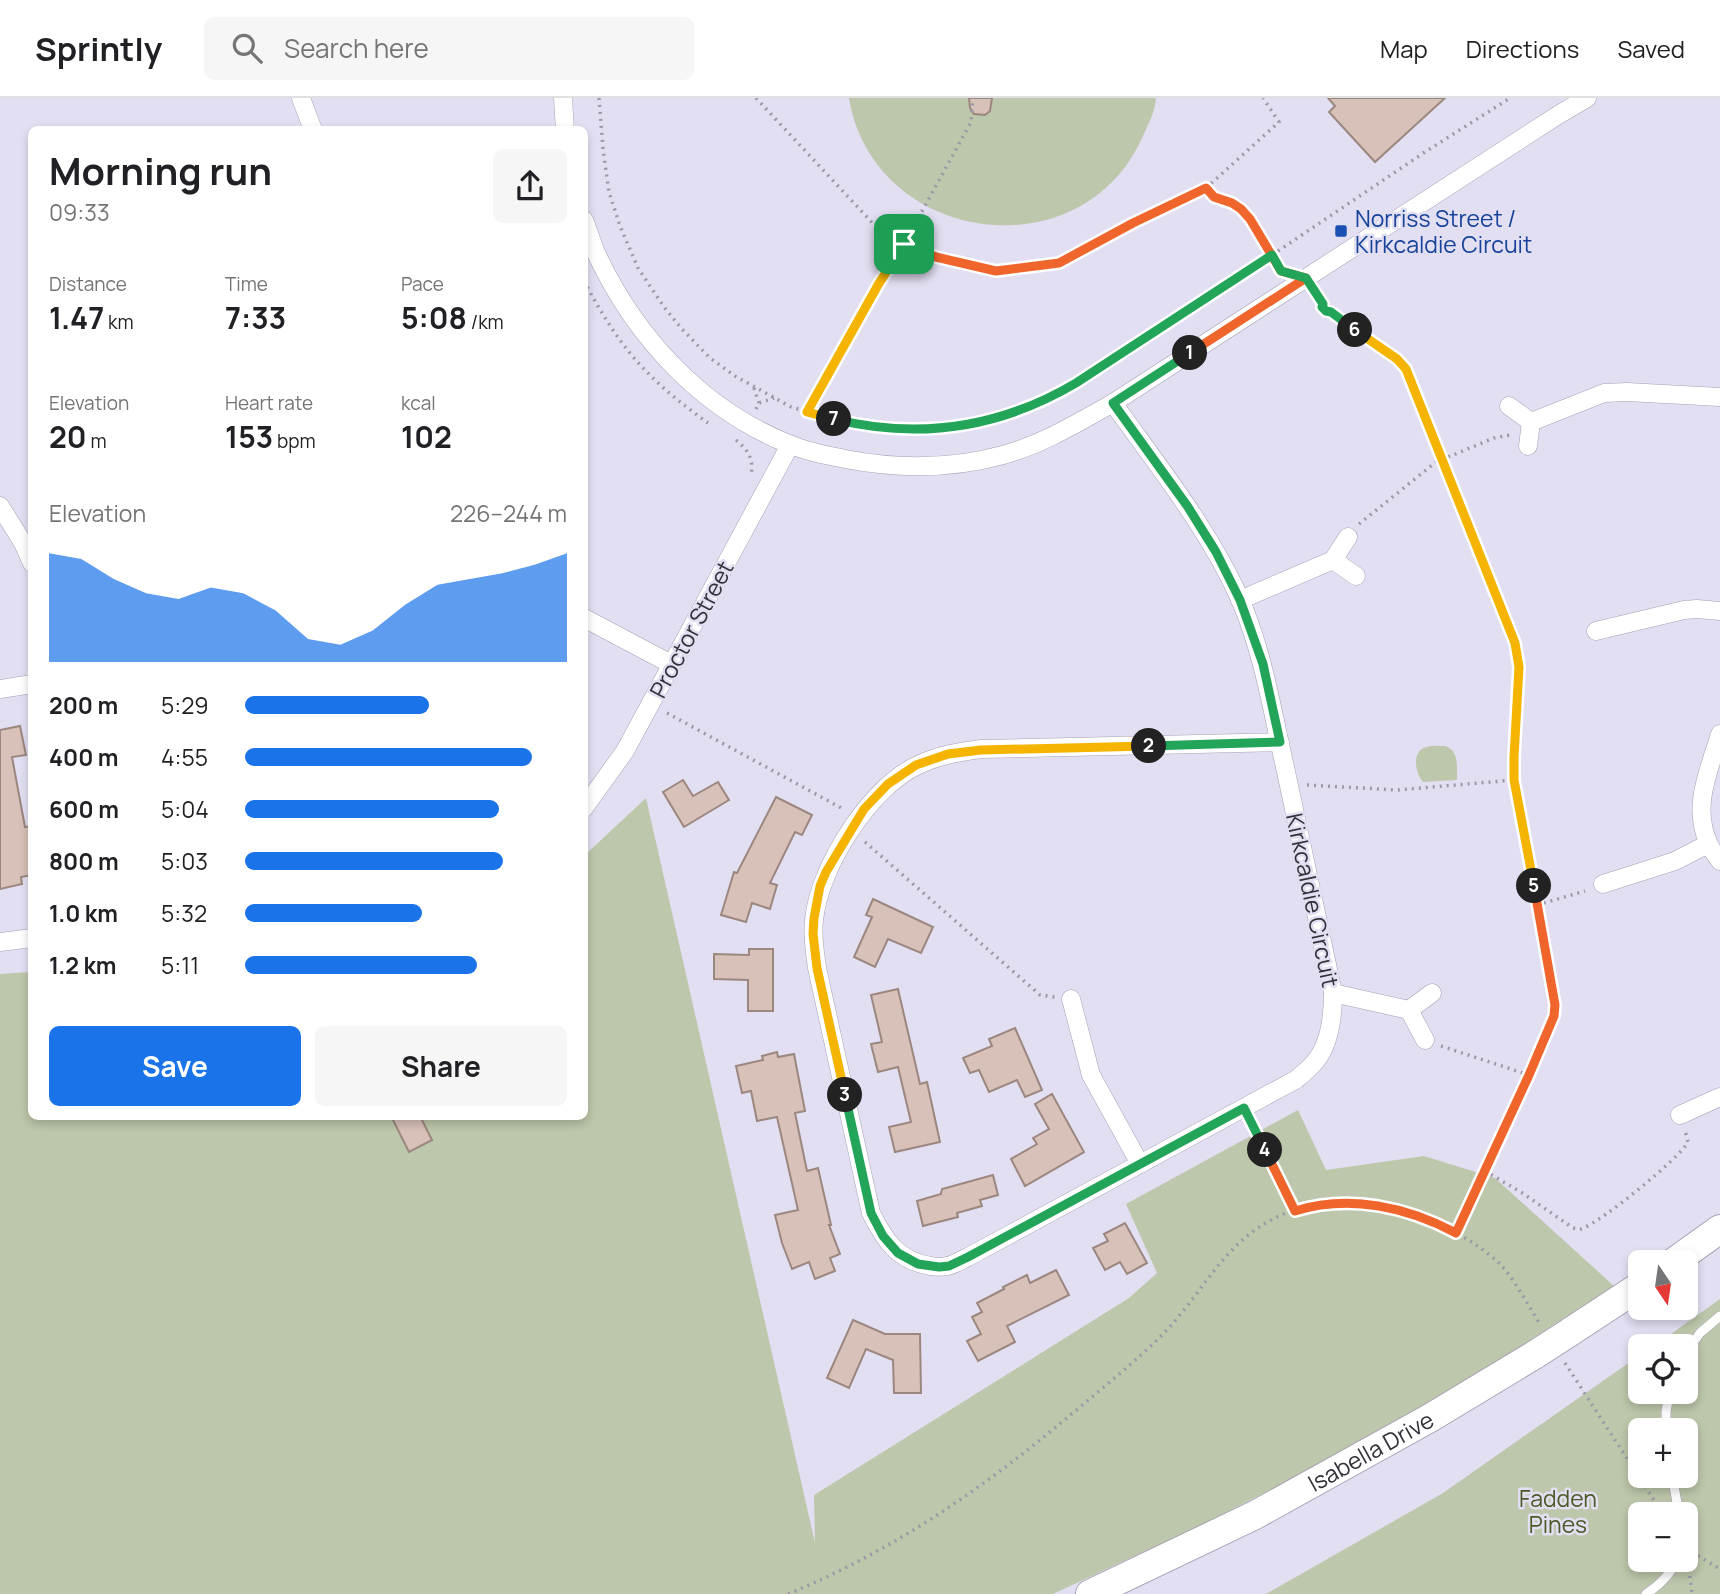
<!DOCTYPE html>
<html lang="en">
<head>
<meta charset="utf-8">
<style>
  body { margin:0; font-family:Manrope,sans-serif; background:#f6f6f6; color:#202124; height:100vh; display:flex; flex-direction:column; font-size:26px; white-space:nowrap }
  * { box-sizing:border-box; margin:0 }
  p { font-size:23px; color:#757577 }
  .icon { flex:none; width:38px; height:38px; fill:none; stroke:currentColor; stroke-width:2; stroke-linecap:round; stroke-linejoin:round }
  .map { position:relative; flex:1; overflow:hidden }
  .drawer { position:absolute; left:28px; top:28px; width:560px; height:994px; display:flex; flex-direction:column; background:#fff; border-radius:10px; box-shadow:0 4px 10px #0003 }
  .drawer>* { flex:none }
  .needle { width:46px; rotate:167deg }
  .buttons { position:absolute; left:1628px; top:1152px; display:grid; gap:14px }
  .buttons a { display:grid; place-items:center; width:70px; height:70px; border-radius:10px; background:#fff; box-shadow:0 4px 10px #0003; font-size:35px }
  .pin { position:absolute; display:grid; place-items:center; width:60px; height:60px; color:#fff; margin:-30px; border-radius:14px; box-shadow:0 4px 10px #0006 }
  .km { position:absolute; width:35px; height:35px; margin:-18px; border-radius:50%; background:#222; color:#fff; font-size:19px; line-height:35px; text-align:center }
  .round { display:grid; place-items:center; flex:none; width:74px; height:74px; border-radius:10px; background:#f6f6f6 }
  .head { display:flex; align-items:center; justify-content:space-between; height:119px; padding:0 21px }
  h1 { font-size:38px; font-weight:700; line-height:52px }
  .metrics { display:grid; grid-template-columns:repeat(3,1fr); gap:10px; height:119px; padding:7px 21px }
  .metrics div { display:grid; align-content:center }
  .metrics b { font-size:30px; font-weight:700 }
  .metrics small { font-size:19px; font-weight:400 }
  .metrics p { font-size:19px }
  .chart { height:196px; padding:14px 21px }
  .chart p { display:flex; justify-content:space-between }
  .chart svg { width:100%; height:126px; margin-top:7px; fill:#1a73e8; opacity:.7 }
  .button { display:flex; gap:14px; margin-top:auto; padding:14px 21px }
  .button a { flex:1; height:80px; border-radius:10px; background:#1a73e8; color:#fff; font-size:28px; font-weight:700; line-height:80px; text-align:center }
  .button a+a { background:#f6f6f6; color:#202124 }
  ul { padding:0 21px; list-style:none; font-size:23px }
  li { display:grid; grid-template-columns:112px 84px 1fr; align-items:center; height:52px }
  li i { height:18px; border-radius:9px; background:#1a73e8 }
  header { display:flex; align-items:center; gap:42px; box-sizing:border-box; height:98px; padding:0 35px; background:#fff; border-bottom:2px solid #e0e0e0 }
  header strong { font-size:33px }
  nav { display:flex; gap:38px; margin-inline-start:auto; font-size:24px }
  .search { width:490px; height:63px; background:#f6f6f6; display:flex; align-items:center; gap:18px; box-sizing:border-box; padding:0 24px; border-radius:10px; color:#757577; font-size:26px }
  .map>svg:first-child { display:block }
  .green { fill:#bdc7ab; fill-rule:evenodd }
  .building { fill:#d7c1b8; stroke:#9b877f; stroke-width:2 }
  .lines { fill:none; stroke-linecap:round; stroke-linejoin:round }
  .lane-casing { stroke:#a5a1b4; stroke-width:10 }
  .street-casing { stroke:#a5a1b4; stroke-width:19 }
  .primary-casing { stroke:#a5a1b4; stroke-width:30 }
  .path { stroke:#9c98a8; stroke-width:3.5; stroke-dasharray:2 5; stroke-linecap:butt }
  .lane { stroke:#fff; stroke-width:9 }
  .street { stroke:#fff; stroke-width:18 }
  .primary { stroke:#fff; stroke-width:28 }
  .primary-bridge-casing { stroke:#a5a1b4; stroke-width:30; stroke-linecap:butt }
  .primary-bridge { stroke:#fff; stroke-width:28 }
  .split-1-casing { stroke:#fff; stroke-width:14 }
  .split-2-casing { stroke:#fff; stroke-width:14 }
  .split-3-casing { stroke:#fff; stroke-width:14 }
  .split-4-casing { stroke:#fff; stroke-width:14 }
  .split-5-casing { stroke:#fff; stroke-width:14 }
  .split-6-casing { stroke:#fff; stroke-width:14 }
  .split-7-casing { stroke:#fff; stroke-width:14 }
  .split-8-casing { stroke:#fff; stroke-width:14 }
  .split-1 { stroke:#f0652b; stroke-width:9 }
  .split-2 { stroke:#22a559; stroke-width:9 }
  .split-3 { stroke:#f5b400; stroke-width:9 }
  .split-4 { stroke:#22a559; stroke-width:9 }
  .split-5 { stroke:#f0652b; stroke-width:9 }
  .split-6 { stroke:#f5b400; stroke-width:9 }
  .split-7 { stroke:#22a559; stroke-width:9 }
  .split-8 { stroke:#f5b400; stroke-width:9 }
  .transit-dot { fill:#1a4fb4; stroke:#e3dff3; stroke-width:2.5 }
  .labels { text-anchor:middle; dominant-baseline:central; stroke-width:5; stroke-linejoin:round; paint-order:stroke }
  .transit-label { font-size:23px; fill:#164399; stroke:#e3dff3; text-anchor:start }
  .street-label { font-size:23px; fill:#323038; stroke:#e3dff3 }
  .park-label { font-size:23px; fill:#4c5a27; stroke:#e3dff3 }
</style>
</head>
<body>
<header>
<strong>Sprintly</strong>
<div class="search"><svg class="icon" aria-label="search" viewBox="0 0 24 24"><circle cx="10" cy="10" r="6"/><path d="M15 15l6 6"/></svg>Search here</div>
<nav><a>Map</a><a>Directions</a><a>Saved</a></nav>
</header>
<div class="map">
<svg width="1720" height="1496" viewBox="0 0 1720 1496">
  <rect width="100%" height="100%" fill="#e3dff3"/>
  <g class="green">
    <path d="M849,0H1156C1155,14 1148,27 1142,40C1081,176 873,146 849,0Z"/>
    <path d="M1445,648C1459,652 1457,669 1457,682L1423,684C1415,675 1411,652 1427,649C1432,647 1439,648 1445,648Z"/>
    <path d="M646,700L815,1445L814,1397L1129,1200L1157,1175L1126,1106L1298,1012L1326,1072L1424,1058L1495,1080L1614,1188L1431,1306L1321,1366L1199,1428L1053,1496H0V876L31,874L32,1018H584L585,757Z"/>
    <path d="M1720,1201V1496H1266L1443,1395L1640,1257V1293H1685V1248H1654ZM1640,1332H1685V1377H1640ZM1640,1416H1685V1461H1640Z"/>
  </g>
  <g class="building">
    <path d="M969,0H992L990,13L985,17L974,16L970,10Z"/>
    <path d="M1328,0H1445L1375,64L1329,14L1335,8Z"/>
    <path d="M20,628L26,657L12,659L25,729L32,728V777L21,779L22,786L0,791V632Z"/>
    <path d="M683,682L693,698L718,684L729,702L684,729L663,694Z"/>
    <path d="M776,699L812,717L802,737L795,734L770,785L777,787L770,811L752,805L746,824L721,817L734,774L737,775Z"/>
    <path d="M873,801L933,829L921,855L888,841L875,869L854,859L872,819L866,817Z"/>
    <path d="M749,851H773V913H748V882L714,881V856L749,857Z"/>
    <path d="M898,891L920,986L927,984L940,1044L895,1054L889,1029L911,1024L898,969L878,974L871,946L882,944L871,897Z"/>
    <path d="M1015,930L1042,992L1025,999L1017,982L989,994L979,972L970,975L963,960L992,948L989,941Z"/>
    <path d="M777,954L778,959L794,956L805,1013L795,1015L807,1073L818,1070L831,1127H829L840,1156L830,1160L835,1173L815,1181L809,1164L792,1171L782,1145L775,1117L798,1112L777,1019L757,1023L751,993L742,995L736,968L763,962L762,958Z"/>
    <path d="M1052,996L1084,1054L1025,1088L1011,1061L1037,1046L1033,1040L1049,1031L1035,1006Z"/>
    <path d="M391,1018H420L432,1042L409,1054Z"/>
    <path d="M993,1077L998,1097L980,1102L982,1108L957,1115L958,1119L923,1128L917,1103L941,1096L942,1091Z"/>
    <path d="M1125,1125L1147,1165L1127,1176L1120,1164L1105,1172L1093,1150L1108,1143L1104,1136Z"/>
    <path d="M1056,1172L1069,1197L1007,1228L1015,1244L978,1263L967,1243L981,1236L972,1219L982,1214L977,1205L1004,1191L1003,1189L1027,1177L1030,1185Z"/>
    <path d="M853,1222L885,1236H920L921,1295H894L893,1262L866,1251L849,1290L827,1280Z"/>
  </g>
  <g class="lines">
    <defs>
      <g id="lane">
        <path d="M1685,1256L1700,1235L1720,1218"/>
        <path d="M1666,1332V1313L1670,1293"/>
        <path d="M1672,1377L1679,1416"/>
        <path d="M1646,1496C1660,1487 1670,1477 1678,1461"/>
      </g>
      <g id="street">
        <path d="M301,0L313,32"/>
        <path d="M563,0L565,32"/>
        <path d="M584,122C589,134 592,146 597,157C636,240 703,312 789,346C807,354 826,357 845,361C897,371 952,371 1003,357C1043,346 1077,325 1113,305L1558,17L1587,0"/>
        <path d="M1113,305C1158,368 1208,430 1240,501C1262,552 1271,606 1283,660C1300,738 1316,816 1333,895C1333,918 1330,947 1314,965C1309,971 1302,976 1297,981L968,1159C961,1162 954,1167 947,1168C942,1169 936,1169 931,1168C898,1163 885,1143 871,1115L817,870C815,854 812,838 814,822C819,769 870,689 918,667C939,657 959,654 981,651L1280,644"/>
        <path d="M1509,308L1531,324L1604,295L1627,294L1720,299"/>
        <path d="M1528,348L1531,324"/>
        <path d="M0,408L23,445L32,465"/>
        <path d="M1333,462L1356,478"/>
        <path d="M1240,502L1333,462L1348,439"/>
        <path d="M584,520L671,566"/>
        <path d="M1596,533L1684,512L1697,511L1720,513"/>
        <path d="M0,591L32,586"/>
        <path d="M1720,636C1709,673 1692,707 1708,744C1710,751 1716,757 1720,763"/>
        <path d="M584,710L625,653L790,347"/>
        <path d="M1603,786L1675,763L1708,746"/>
        <path d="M0,844L32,840"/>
        <path d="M1333,895L1409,912L1432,895"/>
        <path d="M1071,901L1091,977L1140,1066"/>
        <path d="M1409,912L1425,942"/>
        <path d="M1680,1017L1720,999"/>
      </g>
      <g id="primary">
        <path d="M1674,1164L1720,1131"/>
        <path d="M1570,1234L1640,1188"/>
        <path id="s1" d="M1090,1496L1255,1417L1430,1320L1536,1256"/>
      </g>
    </defs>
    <use href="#lane" class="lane-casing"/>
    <use href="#street" class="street-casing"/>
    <use href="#primary" class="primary-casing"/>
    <g class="path">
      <path d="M599,0L603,51L609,94L620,128L638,170L664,209L681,230L710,260L735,278L791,309L858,327L884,331L919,332L968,327L995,320L1030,308L1059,295L1241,178L1425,54L1510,0"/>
      <path d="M756,0L879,132L904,146L936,159L996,173L1059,165L1133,125L1206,90L1214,99L1232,105L1241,111L1250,121L1281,173L1284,174"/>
      <path d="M1206,90L1279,24L1263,0"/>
      <path d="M584,183C601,215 621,248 646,273C665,293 686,309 708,325"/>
      <path d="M1314,194L1323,206L1322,209L1326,213H1331L1347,227L1397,261L1407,271L1515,545L1519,569L1514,659V682L1555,907L1554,918L1529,977L1456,1135"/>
      <path d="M754,290L759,305"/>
      <path d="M756,311L759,305L774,300"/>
      <path d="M807,314L878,187L904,146L971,24L973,0"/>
      <path d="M736,342C748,352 754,361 751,377"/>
      <path d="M1359,426L1436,364L1494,340L1510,337"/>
      <path d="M667,615L845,712"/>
      <path d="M1307,687L1397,692L1514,682"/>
      <path d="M865,744L1040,897L1055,899"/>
      <path d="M1537,807L1585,793"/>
      <path d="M1441,948L1529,977"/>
      <path d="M1252,1027L1295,1113"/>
      <path d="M1485,1073L1524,1096L1573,1130C1578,1131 1579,1132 1583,1130C1601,1124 1680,1060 1688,1044L1685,1032"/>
      <path d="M1565,1265L1663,1416"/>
      <path d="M1692,1454L1720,1471"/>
      <path d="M1689,1471L1692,1496"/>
      <path d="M788,1496C899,1450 989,1386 1080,1309C1107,1286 1135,1264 1160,1239C1201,1199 1223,1144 1277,1119C1347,1086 1444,1115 1499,1165C1512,1177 1529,1209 1540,1226"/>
    </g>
    <use href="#lane" class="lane"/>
    <use href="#street" class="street"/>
    <use href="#primary" class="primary"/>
    <defs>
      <path id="primary-bridge" d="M1536,1256L1570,1234"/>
    </defs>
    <use href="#primary-bridge" class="primary-bridge-casing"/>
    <use href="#primary-bridge" class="primary-bridge"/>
  </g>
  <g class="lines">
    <defs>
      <path id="split-1" d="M904,146L936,159L996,173L1059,165L1133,125L1206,90L1214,99L1232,105L1241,111L1250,121L1281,173L1306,180L1190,255"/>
      <path id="split-2" d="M1149,648L1280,644L1263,566L1240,502L1216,454L1188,409L1113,305L1190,255"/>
      <path id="split-3" d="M845,997L817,870L813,836L814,820L820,788L826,774L864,711L888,686L916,667L948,656L981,652L1149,648"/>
      <path id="split-4" d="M845,997L871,1115L883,1138L898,1155L918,1166L939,1169L949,1168L968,1159L1244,1010L1265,1052"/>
      <path id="split-5" d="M1265,1052L1295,1113C1350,1096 1407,1109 1456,1135L1529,977L1554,918L1555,907L1534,788"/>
      <path id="split-6" d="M1355,232L1397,261L1406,271L1515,545L1519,569L1514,659V682L1534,788"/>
      <path id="split-7" d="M834,321C919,342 1000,330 1076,285L1272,157L1281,173L1306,180L1323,206L1322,209L1326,213L1331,214L1355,232"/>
      <path id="split-8" d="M834,321L807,314L878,187L904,146"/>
    </defs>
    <use href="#split-1" class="split-1-casing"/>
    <use href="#split-2" class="split-2-casing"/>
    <use href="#split-3" class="split-3-casing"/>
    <use href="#split-4" class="split-4-casing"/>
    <use href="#split-5" class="split-5-casing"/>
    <use href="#split-6" class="split-6-casing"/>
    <use href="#split-7" class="split-7-casing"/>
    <use href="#split-8" class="split-8-casing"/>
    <use href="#split-1" class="split-1"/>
    <use href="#split-2" class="split-2"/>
    <use href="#split-3" class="split-3"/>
    <use href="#split-4" class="split-4"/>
    <use href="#split-5" class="split-5"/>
    <use href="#split-6" class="split-6"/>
    <use href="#split-7" class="split-7"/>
    <use href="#split-8" class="split-8"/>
  </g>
  <rect class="transit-dot" x="1334" y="126" width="14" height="14" rx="3.5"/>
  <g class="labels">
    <g class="transit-label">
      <text x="1355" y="120">Norriss Street /<tspan x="1355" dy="26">Kirkcaldie Circuit</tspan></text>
    </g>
    <g class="street-label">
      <text transform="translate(691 531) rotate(-62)">Proctor Street</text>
      <text transform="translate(1313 802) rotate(78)">Kirkcaldie Circuit</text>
      <text stroke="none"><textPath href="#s1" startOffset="315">Isabella Drive</textPath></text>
    </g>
    <g class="park-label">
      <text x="1558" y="1400">Fadden<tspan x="1558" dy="26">Pines</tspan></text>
    </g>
  </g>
</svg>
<div class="buttons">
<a><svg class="needle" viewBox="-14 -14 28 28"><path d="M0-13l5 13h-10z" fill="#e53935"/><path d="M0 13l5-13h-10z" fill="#757577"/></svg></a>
<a><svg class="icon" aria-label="locate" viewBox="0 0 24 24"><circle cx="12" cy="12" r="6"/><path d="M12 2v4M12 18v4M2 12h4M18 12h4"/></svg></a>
<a>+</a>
<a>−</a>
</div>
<div class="pin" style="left:904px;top:146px;background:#1e9e55"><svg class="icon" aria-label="arrive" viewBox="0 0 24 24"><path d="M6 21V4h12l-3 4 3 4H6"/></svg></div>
<b class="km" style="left:1190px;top:255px">1</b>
<b class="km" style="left:1149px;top:648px">2</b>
<b class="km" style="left:845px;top:997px">3</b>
<b class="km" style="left:1265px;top:1052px">4</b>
<b class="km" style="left:1534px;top:788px">5</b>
<b class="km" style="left:1355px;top:232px">6</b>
<b class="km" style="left:834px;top:321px">7</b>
<section class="drawer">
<div class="head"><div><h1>Morning run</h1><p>09:33</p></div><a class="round"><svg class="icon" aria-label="share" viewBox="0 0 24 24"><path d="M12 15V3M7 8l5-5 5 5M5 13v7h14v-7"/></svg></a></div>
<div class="metrics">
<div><p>Distance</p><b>1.47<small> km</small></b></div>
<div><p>Time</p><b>7:33</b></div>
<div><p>Pace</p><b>5:08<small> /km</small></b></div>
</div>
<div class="metrics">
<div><p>Elevation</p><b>20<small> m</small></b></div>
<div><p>Heart rate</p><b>153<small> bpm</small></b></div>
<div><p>kcal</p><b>102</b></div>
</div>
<div class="chart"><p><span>Elevation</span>226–244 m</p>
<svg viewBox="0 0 160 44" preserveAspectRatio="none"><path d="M0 44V6L10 8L20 15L30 20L40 22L50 18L60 20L70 26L80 36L90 38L100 33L110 24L120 17L130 15L140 13L150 10L160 6V44z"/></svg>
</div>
<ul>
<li><b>200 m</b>5:29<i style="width:57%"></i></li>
<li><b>400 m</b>4:55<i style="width:89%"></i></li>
<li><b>600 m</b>5:04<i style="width:79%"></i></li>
<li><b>800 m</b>5:03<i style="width:80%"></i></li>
<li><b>1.0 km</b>5:32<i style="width:55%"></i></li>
<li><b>1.2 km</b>5:11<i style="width:72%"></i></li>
</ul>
<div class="button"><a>Save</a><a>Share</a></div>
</section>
</div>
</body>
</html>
